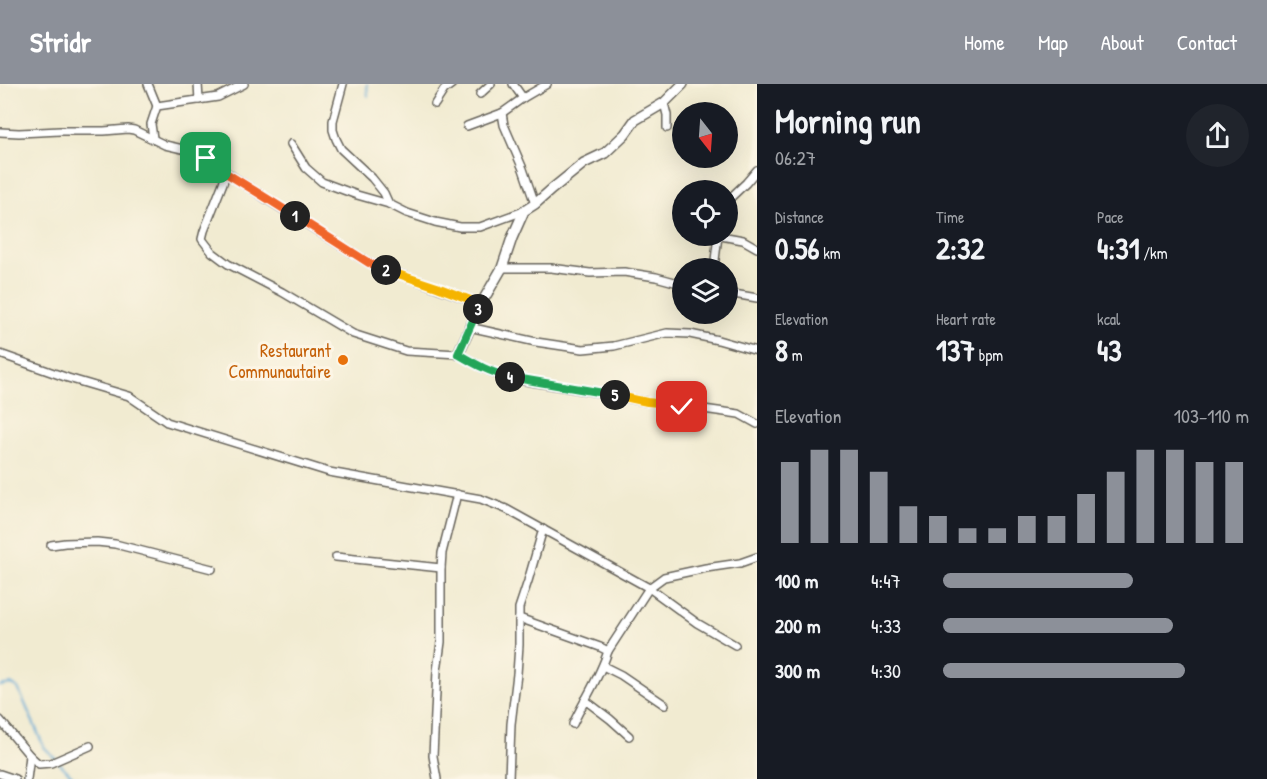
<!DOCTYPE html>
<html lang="en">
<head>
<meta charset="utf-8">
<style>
  body { margin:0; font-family:"Patrick Hand",sans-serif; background:#20242c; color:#f1f3f6; height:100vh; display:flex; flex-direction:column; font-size:22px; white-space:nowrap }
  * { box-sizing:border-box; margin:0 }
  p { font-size:20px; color:#9ea1a6 }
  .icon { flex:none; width:33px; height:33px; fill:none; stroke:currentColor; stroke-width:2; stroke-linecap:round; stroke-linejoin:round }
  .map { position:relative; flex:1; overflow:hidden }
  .side { display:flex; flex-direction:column; background:#171b24; width:510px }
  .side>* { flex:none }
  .needle { width:39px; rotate:163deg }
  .controls { position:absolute; left:672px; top:18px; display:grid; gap:12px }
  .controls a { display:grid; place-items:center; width:66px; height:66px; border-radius:50%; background:#171b24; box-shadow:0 6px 24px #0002; font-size:30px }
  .pin { position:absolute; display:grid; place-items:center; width:51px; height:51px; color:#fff; margin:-26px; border-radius:12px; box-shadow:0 3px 9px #0006 }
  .km { position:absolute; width:30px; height:30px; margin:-15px; border-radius:50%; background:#222; color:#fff; font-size:16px; line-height:30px; text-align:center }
  .round { display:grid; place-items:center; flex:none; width:63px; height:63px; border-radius:32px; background:#20242c }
  .headline { display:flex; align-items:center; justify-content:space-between; height:102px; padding:0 18px }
  h1 { font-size:33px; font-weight:800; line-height:45px }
  .metrics { display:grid; grid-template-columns:repeat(3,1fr); gap:9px; height:102px; padding:6px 18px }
  .metrics div { display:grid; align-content:center }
  .metrics b { font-size:30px; font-weight:800 }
  .metrics small { font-size:16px; font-weight:400 }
  .metrics p { font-size:16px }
  .chart { height:168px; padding:12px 18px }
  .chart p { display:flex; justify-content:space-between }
  .chart svg { width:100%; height:108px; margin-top:6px; stroke:#8c9099; stroke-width:6 }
  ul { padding:0 18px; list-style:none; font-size:20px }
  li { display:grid; grid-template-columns:96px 72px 1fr; align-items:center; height:45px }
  li i { height:15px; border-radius:8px; background:#8c9099 }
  header { display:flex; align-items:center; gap:36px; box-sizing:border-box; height:84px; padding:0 30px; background:#8c9099; color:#fff }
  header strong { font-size:28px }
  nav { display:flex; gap:33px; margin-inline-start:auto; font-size:21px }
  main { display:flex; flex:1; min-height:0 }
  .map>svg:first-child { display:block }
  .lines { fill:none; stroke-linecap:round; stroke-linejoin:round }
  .stream { stroke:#5ea7d5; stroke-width:2 }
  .minor-casing { stroke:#67645b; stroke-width:10 }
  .tertiary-casing { stroke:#67645b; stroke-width:12 }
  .minor { stroke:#fff; stroke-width:7 }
  .tertiary { stroke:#fff; stroke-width:9 }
  .split-1-casing { stroke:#fff; stroke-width:12 }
  .split-2-casing { stroke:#fff; stroke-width:12 }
  .split-3-casing { stroke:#fff; stroke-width:12 }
  .split-4-casing { stroke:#fff; stroke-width:12 }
  .split-5-casing { stroke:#fff; stroke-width:12 }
  .split-6-casing { stroke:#fff; stroke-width:12 }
  .split-1 { stroke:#f0652b; stroke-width:8 }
  .split-2 { stroke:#f0652b; stroke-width:8 }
  .split-3 { stroke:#f5b400; stroke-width:8 }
  .split-4 { stroke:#22a559; stroke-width:8 }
  .split-5 { stroke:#22a559; stroke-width:8 }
  .split-6 { stroke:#f5b400; stroke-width:8 }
  .food-dot { fill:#e8710a; stroke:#fcf5e5; stroke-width:2 }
  .labels { text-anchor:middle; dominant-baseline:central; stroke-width:6; stroke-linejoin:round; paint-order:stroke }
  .food-label { font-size:18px; fill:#c56008; stroke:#fcf5e5; text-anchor:end }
</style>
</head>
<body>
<header>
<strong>Stridr</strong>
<nav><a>Home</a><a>Map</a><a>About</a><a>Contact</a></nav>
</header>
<main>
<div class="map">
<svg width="757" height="695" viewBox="0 0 757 695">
  <rect width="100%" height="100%" fill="#fcf5e5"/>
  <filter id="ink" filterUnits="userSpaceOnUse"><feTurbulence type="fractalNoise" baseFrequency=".0167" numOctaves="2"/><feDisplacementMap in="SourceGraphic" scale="12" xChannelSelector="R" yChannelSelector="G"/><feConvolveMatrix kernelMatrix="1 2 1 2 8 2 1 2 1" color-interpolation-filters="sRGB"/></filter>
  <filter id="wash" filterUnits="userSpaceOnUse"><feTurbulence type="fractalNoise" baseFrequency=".008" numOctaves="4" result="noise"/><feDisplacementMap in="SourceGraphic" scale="24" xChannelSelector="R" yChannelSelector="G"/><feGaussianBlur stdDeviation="1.35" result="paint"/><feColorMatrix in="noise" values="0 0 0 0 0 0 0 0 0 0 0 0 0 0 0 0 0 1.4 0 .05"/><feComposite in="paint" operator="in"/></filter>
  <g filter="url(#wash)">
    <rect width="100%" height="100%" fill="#f1ebd1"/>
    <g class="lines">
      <g class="stream">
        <path d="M367,0L368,12"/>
        <path d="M0,602L11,600L18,604L44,663L75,695"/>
      </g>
    </g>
  </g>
  <g filter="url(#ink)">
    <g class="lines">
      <defs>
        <g id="minor">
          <path d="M148,0L157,22"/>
          <path d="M198,0L199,16"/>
          <path d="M343,0L333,37V46L336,55L341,65L372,94L384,109L389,120"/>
          <path d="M513,0L523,14"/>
          <path d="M480,10L491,0"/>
          <path d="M664,19L667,31V44"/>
          <path d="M435,20L444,6L452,0"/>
          <path d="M502,29L504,41L523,85L535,120"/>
          <path d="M467,42L502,29L523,14L547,0"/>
          <path d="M0,48L19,49L60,47H104L128,45L134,46L165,61L196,68L268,116L369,179L481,220"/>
          <path d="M153,54L151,40L157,22L218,13L244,0"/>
          <path d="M291,60L306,84L322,98L357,111L389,120L407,129L435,138L460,143H480L524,127"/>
          <path d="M226,89L223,99L204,147L202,155L212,168L228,180L282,208L353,250L406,267L458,270L483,284L499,291L520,296L613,311L647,318L668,320L739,330L757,340"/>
          <path d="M728,116L746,99L757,86"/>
          <path d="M721,152L743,156L757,164"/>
          <path d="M502,184H551L590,189L624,188L656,193L682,200"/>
          <path d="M714,184L718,152"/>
          <path d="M728,209L757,214"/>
          <path d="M469,243L536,258L583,265L614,262L667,249L690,250L718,256L757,267"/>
          <path d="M0,270L68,294L129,312L167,338L329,388L481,415L506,425L649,504L697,539L735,561"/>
          <path d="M51,461L65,459L97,458L115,460L212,485"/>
          <path d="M336,473L441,484"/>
          <path d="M519,534L600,563L608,567L649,504L664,493L706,484L740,479L757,473"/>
          <path d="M603,582L621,591L665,621"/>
          <path d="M585,616L610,635L629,652"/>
          <path d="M0,636L30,672L39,680L51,679L90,662"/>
          <path d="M573,640C584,616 600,593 608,567"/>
          <path d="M0,690L15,695"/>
          <path d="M27,695L30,672"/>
          <path d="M437,695L433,672L437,587L441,558V484L442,469L457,410"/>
          <path d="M509,695L511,640L517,590L519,561V524L528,497L543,445"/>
        </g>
        <path id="tertiary" d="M458,270L481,220L502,184L512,154L524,127L535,120L552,105L584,79L605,69L625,50L635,36L664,19L683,0"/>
      </defs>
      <use href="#minor" class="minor-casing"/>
      <use href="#tertiary" class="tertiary-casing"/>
      <use href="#minor" class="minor"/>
      <use href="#tertiary" class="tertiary"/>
    </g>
  </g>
  <g class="lines" filter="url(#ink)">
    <defs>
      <path id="split-1" d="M206,74L226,89L295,132"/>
      <path id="split-2" d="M295,132L369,179L386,186"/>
      <path id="split-3" d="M386,186L437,203L481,220L478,225"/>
      <path id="split-4" d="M478,225L458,270C475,280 491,289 510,293"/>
      <path id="split-5" d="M510,293L615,311"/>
      <path id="split-6" d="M615,311L647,318L668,320L682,323"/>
    </defs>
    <use href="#split-1" class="split-1-casing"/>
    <use href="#split-2" class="split-2-casing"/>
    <use href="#split-3" class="split-3-casing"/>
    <use href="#split-4" class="split-4-casing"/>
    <use href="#split-5" class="split-5-casing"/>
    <use href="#split-6" class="split-6-casing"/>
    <use href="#split-1" class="split-1"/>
    <use href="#split-2" class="split-2"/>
    <use href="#split-3" class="split-3"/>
    <use href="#split-4" class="split-4"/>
    <use href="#split-5" class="split-5"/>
    <use href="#split-6" class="split-6"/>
  </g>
  <circle class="food-dot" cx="343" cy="276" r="6"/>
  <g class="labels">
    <g class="food-label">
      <text x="331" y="266">Restaurant<tspan x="331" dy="21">Communautaire</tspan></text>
    </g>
  </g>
</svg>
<div class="controls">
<a><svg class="needle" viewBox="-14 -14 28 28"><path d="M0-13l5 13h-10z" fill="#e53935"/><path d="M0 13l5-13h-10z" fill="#9ea1a6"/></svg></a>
<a><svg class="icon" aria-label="locate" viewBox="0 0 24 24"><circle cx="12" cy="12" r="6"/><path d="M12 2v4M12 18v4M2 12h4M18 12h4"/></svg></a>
<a><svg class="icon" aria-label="layers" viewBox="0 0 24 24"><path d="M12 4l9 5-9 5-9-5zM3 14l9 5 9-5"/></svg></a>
</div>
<div class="pin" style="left:206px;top:74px;background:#1e9e55"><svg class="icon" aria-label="arrive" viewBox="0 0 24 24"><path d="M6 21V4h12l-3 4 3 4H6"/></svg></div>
<div class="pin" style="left:682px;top:323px;background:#d93025"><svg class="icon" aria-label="check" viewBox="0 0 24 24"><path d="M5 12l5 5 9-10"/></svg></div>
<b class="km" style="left:295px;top:132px">1</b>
<b class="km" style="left:386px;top:186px">2</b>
<b class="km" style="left:478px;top:225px">3</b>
<b class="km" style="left:510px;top:293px">4</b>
<b class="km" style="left:615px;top:311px">5</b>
</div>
<section class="side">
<div class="headline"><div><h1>Morning run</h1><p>06:27</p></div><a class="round"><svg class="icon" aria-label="share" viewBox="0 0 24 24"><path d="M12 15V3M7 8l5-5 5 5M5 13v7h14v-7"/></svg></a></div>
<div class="metrics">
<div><p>Distance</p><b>0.56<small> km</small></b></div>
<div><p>Time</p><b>2:32</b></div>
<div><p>Pace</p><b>4:31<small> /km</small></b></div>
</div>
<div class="metrics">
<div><p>Elevation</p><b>8<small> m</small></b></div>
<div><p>Heart rate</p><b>137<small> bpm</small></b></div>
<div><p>kcal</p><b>43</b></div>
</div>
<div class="chart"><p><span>Elevation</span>103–110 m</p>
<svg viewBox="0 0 160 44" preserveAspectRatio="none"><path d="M5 44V11M15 44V6M25 44V6M35 44V15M45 44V29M55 44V33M65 44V38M75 44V38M85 44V33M95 44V33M105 44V24M115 44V15M125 44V6M135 44V6M145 44V11M155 44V11"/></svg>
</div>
<ul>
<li><b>100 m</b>4:47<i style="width:62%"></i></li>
<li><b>200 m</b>4:33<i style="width:75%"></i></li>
<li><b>300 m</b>4:30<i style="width:79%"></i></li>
</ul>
</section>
</main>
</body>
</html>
